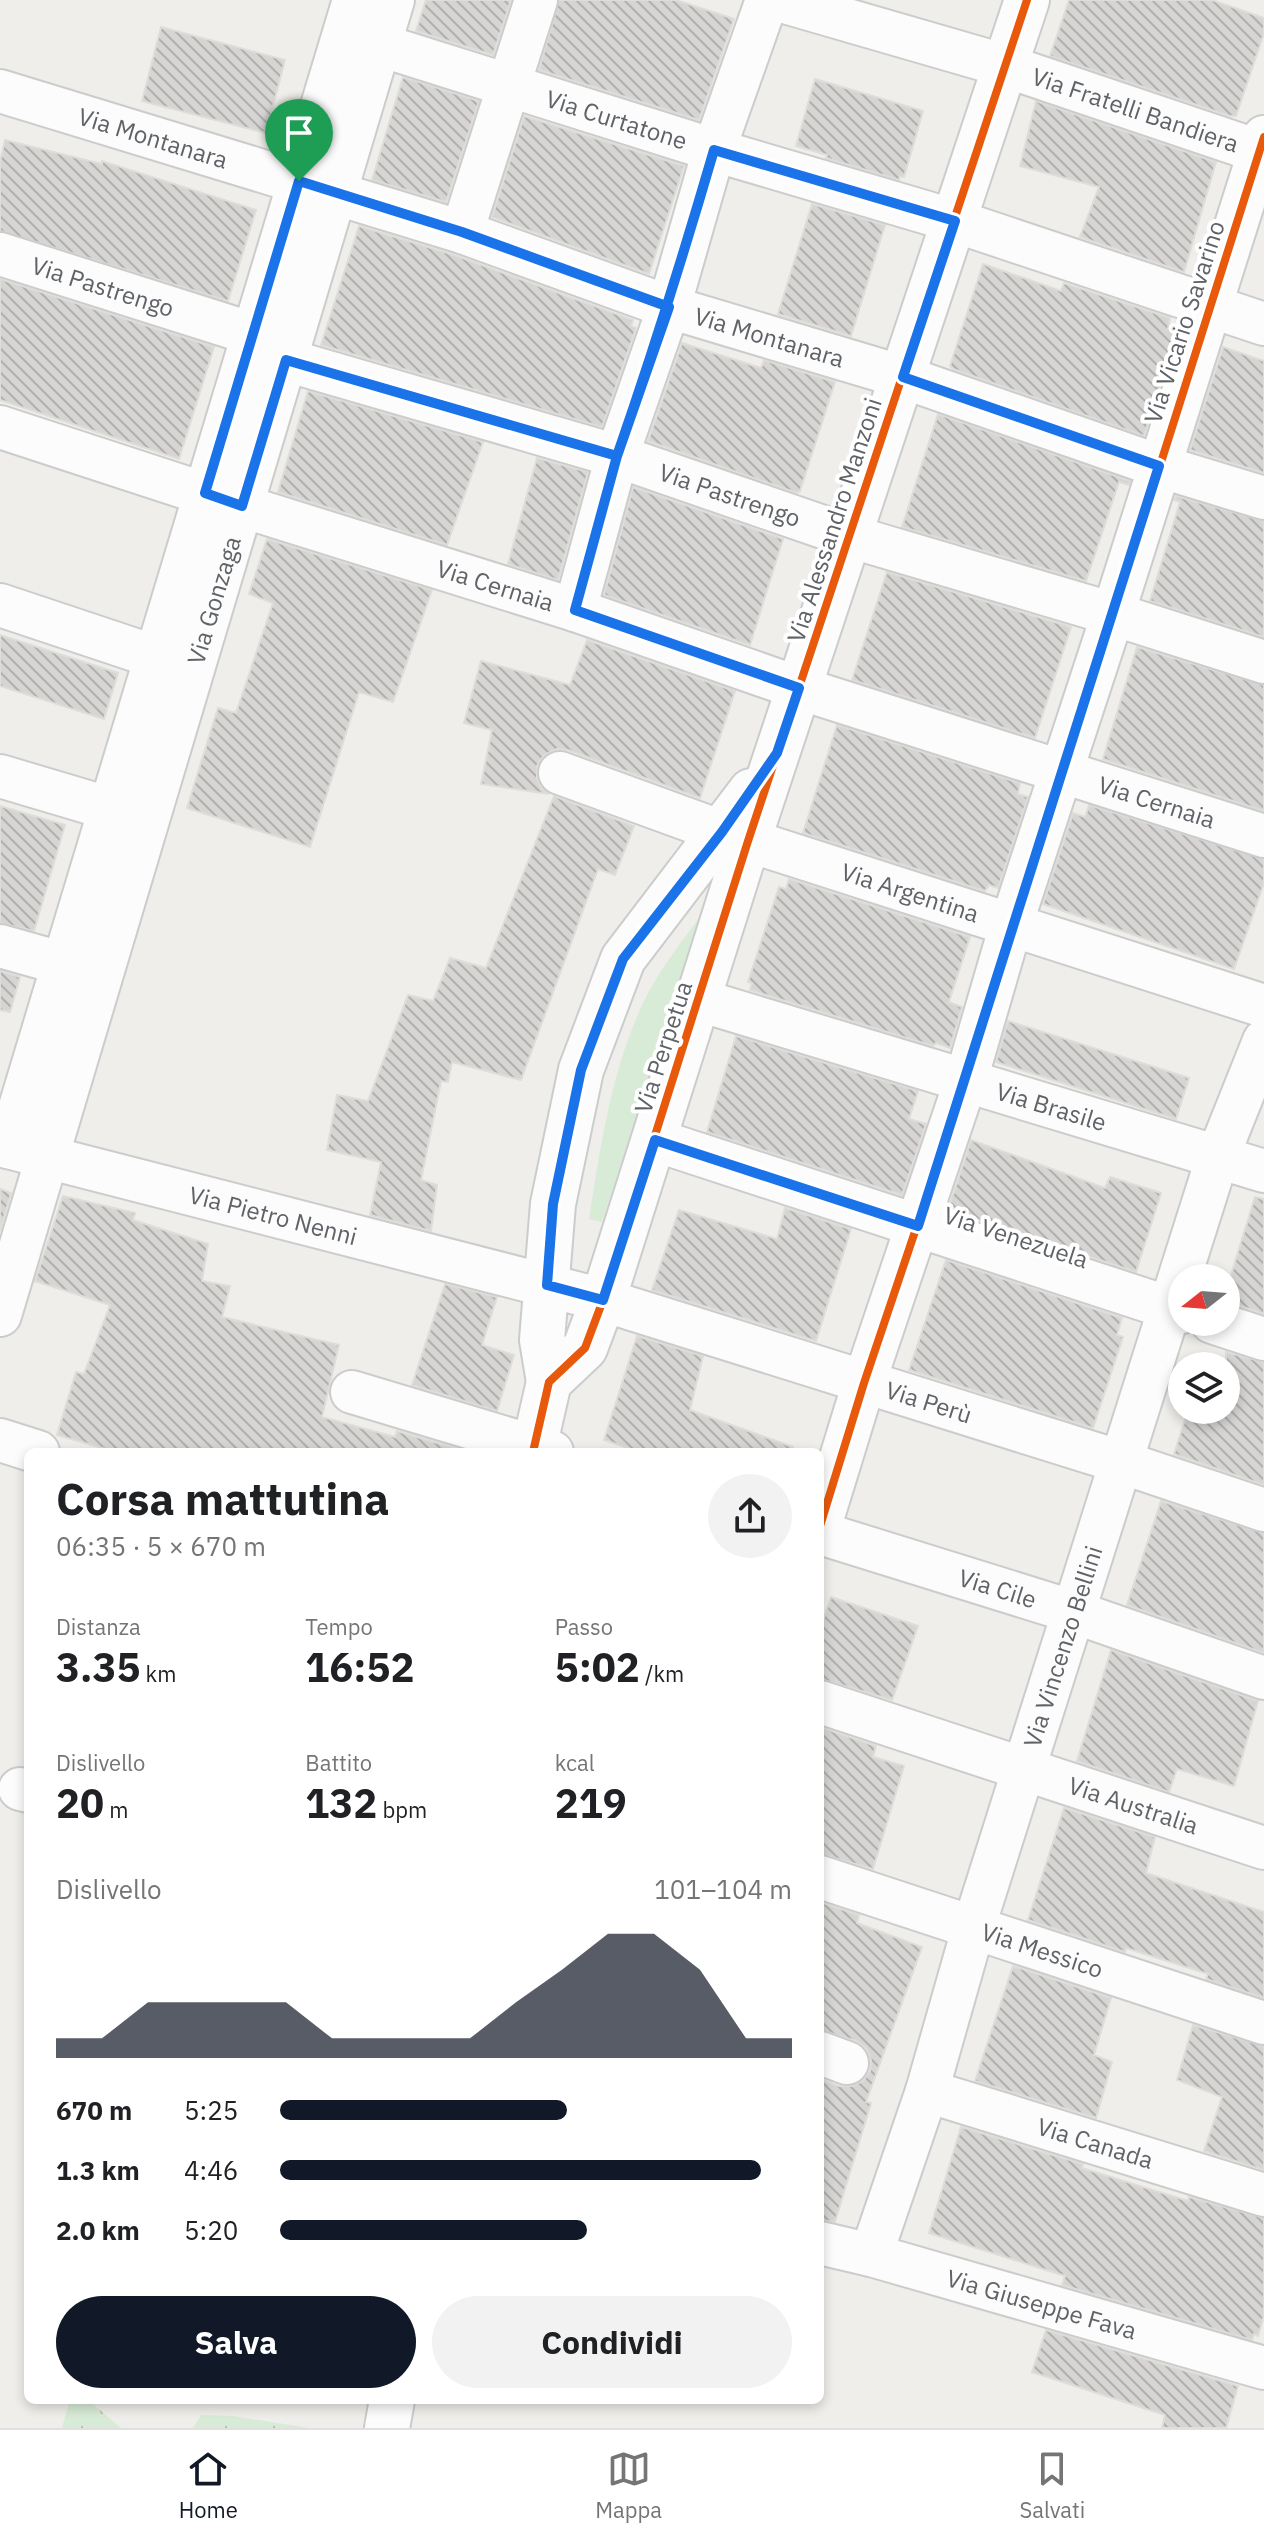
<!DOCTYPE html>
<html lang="it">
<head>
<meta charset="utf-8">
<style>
  body { margin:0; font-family:"IBM Plex Sans",sans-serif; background:#f2f2f2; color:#202124; height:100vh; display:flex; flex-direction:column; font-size:30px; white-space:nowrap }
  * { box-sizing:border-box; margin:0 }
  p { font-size:26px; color:#757577 }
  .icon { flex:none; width:44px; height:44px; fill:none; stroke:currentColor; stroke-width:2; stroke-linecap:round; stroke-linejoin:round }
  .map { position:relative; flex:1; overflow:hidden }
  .drawer { position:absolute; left:24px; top:1448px; width:800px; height:956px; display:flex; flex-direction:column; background:#fff; border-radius:12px; box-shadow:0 4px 12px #0003 }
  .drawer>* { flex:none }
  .needle { width:52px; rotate:253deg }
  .fabs { position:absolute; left:1168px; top:1264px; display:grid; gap:16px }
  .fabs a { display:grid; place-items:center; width:72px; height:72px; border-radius:50%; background:#fff; box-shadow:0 4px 12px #0003; font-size:40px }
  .pin { position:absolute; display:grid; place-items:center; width:68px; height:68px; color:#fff; margin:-82px -34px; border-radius:50% 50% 50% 0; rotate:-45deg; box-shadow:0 0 8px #0007 }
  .pin .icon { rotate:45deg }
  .round { display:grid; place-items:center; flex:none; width:84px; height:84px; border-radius:42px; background:#f2f2f2 }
  .headline { display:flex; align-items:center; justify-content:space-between; height:136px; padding:0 32px }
  h1 { font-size:44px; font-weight:700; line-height:60px }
  .metrics { display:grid; grid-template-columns:repeat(3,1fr); gap:12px; height:136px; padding:8px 32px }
  .metrics div { display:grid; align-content:center }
  .metrics b { font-size:40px; font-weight:700 }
  .metrics small { font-size:22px; font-weight:400 }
  .metrics p { font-size:22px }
  .chart { height:224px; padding:16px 32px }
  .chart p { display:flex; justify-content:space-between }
  .chart svg { width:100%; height:144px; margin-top:8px; fill:#111827; opacity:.7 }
  .button { display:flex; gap:16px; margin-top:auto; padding:16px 32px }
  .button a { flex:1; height:92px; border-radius:48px; background:#111827; color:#fff; font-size:32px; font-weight:700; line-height:92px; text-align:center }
  .button a+a { background:#f2f2f2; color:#202124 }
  ul { padding:0 32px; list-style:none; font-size:26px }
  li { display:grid; grid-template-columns:128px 96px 1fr; align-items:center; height:60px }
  li i { height:20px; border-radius:10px; background:#111827 }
  .tabs { display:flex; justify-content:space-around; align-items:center; height:112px; border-top:2px solid #e0e0e0; background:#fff; font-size:22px; color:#757577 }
  .tabs a { display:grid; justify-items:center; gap:4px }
  .tabs .active { color:#111827 }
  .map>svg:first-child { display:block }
  .grass { fill:url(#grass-tufts) }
  .garden { fill:#d8ebd6 }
  .building { fill:url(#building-back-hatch); stroke:#deddd9; stroke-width:2 }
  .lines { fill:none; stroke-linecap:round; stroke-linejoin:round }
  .minor-casing { stroke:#cbcccc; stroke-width:46 }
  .tertiary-casing { stroke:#cbcccc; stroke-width:48 }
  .minor { stroke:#fdfcfc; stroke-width:42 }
  .tertiary { stroke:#fdfcfc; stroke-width:44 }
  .cycleway-casing { stroke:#fff; stroke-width:13 }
  .cycleway { stroke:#e8590c; stroke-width:8 }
  .route-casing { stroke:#fff; stroke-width:16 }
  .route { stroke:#1a73e8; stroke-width:10 }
  .labels { text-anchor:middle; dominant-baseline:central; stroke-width:8; stroke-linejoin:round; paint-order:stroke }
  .street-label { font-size:24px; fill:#5f6368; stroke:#fff }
</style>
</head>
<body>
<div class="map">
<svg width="1264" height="2428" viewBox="0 0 1264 2428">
  <defs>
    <pattern id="grass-tufts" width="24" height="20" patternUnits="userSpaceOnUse" patternTransform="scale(2)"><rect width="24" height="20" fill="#d8ebd6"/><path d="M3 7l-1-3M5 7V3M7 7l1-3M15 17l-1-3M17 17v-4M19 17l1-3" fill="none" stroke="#b2c2b1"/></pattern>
    <pattern id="building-back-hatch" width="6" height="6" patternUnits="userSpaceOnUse" patternTransform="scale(2)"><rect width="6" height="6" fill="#d6d5d3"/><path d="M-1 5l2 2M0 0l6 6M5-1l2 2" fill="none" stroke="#b1b0af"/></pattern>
  </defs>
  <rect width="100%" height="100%" fill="#efeeea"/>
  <g class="grass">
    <path d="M70,2400H88L121,2428H62Z"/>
    <path d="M201,2415L233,2416L309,2428H193Z"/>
  </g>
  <path class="garden" d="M702,914L602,1222L589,1219C601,1143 612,1066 646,997C661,968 682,941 702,914Z"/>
  <g class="building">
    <path d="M426,0H511L493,55L416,31Z"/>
    <path d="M559,0H676L734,19L699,120L539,70Z"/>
    <path d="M1069,0H1212L1264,18V33L1236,116H1230L1050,56Z"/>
    <path d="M161,27L285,60L266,133L142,101Z"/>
    <path d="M403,77L479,101L446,202L372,180Z"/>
    <path d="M815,79L923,111L904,177L900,176L899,180L826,158L827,155L796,146Z"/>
    <path d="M1036,101L1216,162L1184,272L1080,237L1099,187L1020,166Z"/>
    <path d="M524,116L684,166L649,274L492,217Z"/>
    <path d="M5,140L102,164V161L256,210L228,301L0,231V161Z"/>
    <path d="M812,204L885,225L851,336L778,314Z"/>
    <path d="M359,226L454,255L633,320L631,326L636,328L602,427L321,345Z"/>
    <path d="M983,264L1061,291L1064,283L1170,318L1168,329L1177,332L1144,436L953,369L950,366Z"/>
    <path d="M0,279L214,347L179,459L0,400Z"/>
    <path d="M682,343L761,368L764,360L835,382L800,491L797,493L648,441Z"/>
    <path d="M1223,347L1264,361V473L1190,450Z"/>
    <path d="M308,391L483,442L447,545L278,492Z"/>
    <path d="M938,414L1130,481L1129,485L1119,482L1086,581L902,527Z"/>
    <path d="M537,458L588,472L558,580L508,564Z"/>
    <path d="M633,487L783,539L750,645L604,595Z"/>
    <path d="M1176,496L1264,521V637L1150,601L1180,502L1174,500Z"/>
    <path d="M267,539L432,590L393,702L359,692L310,847L187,808L218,708L236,713L273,603L249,594Z"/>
    <path d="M887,572L1071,627L1035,738L852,680Z"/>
    <path d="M0,635L118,673L104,719L0,686Z"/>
    <path d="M587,640L735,691L700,798L568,750L557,749L544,755L537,766V778L541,788L549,794L481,784L492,730L464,723L481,661L570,685Z"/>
    <path d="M1137,647L1264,685V811L1103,759Z"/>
    <path d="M837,725L1020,783L1018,794L1028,797L998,888L989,885L985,891L803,833Z"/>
    <path d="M554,796L634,826L615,875L598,869L521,1080L452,1062L448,1082L441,1081L421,1180L437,1185L431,1231L370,1215L381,1162L327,1150L337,1095L368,1101L408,995L433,1001L450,958L486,968Z"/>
    <path d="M1089,805L1264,859V883L1234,969L1043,904L1073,813L1085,817Z"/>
    <path d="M0,806L65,825L34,931L0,923Z"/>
    <path d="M789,879L970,937L949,1002L962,1007L950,1048L936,1043L933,1046L750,990L752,983L748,982L779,887L786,889Z"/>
    <path d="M0,971L20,977L10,1012L0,1010Z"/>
    <path d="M1008,1021L1189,1078L1176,1119L996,1062Z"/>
    <path d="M736,1036L918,1091L909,1119L926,1124L902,1195L707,1132Z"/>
    <path d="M971,1140L1105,1188L1110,1177L1161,1193L1136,1272L948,1210Z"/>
    <path d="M0,1189L11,1193L0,1231Z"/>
    <path d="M63,1196L135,1213L133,1220L208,1244L202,1281L230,1286L222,1317L339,1345L322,1417L395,1437L397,1431L468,1452H116L57,1435L76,1372L84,1374L110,1305L35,1281Z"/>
    <path d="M1255,1197L1264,1199V1314L1226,1301V1291Z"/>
    <path d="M785,1208L851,1229L816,1341L652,1290L679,1210L777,1239Z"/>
    <path d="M946,1260L1122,1318L1117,1335L1123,1337L1093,1428L909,1370Z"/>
    <path d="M445,1284L497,1297L482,1345L514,1355L497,1411L412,1385Z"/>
    <path d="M637,1336L703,1356L690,1410L793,1447L792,1452H640L604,1440Z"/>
    <path d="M1226,1352L1264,1362V1485L1174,1454L1188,1410H1226V1366H1202L1205,1358L1226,1364Z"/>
    <path d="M1161,1501L1264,1533V1653L1127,1605Z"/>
    <path d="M831,1597L918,1626L892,1700L820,1679V1629Z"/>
    <path d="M1111,1650L1258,1701L1234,1786L1177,1769L1169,1792L1077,1761Z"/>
    <path d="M820,1727L876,1746L873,1757L904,1766L873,1869L820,1854Z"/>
    <path d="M1064,1808L1155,1837L1146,1873L1264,1912V1998L1206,1979L1208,1974L1126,1948L1125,1952L1028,1920Z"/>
    <path d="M820,1902L859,1915L857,1923L922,1947L866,2102L871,2103L835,2222L820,2220V2079L839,2086H852L863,2081L870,2071L871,2060L866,2048L856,2041L820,2030Z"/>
    <path d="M1013,1966L1111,1998L1094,2055L1112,2062L1096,2118L975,2081Z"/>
    <path d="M1193,2025L1264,2046V2170L1204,2151L1222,2097L1177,2080Z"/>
    <path d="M961,2127L1083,2164L1082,2168L1188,2201L1189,2197L1264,2218V2315L1258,2336L1254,2334L1252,2340L1062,2285L1065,2276L929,2233Z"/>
    <path d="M1046,2330L1238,2386L1226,2428H1162L1165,2415L1032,2372Z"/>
  </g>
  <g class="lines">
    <defs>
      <g id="minor">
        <path id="s1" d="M778,0L1006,66L1264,153"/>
        <path id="s2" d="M380,45L714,150L955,221L1264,324"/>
        <path id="s3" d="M0,91L462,232L669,307L903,377L1159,466L1264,498"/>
        <path d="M462,232L536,0"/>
        <path id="s4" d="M0,254L253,334"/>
        <path id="s5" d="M286,360L617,456L849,536L1113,614L1264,662"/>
        <path id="s6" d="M0,427L242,506L575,610L799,688L1264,836"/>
        <path d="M0,605L156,657"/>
        <path d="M575,610L617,456L669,307L714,150L767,0"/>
        <path id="s7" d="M560,773L722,832L1264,1006"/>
        <path d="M0,776L111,809"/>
        <path d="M0,946L64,964"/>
        <path id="s8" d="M699,1000L1264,1171"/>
        <path d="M655,1140L1182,1312"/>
        <path id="s9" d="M0,1145L603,1300L1121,1462L1264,1510"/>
        <path d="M8,1147L354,0"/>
        <path id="s10" d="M0,1315L393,0"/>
        <path d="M1212,1322L1264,1339"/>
        <path d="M352,1392L552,1452"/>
        <path d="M0,1440L38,1452"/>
        <path d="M820,1526L864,1383L965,1083L1011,925L1113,614L1264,137"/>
        <path id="s11" d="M820,1533L1074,1612L1264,1678"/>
        <path id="s12" d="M820,1702L1264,1848"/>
        <path d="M20,1789L28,1791"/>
        <path id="s13" d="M820,1877L1264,2023"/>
        <path d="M820,2053L847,2063"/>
        <path id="s14" d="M927,2091L1264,2195"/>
        <path id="s15" d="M820,2243L871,2255L1264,2368"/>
        <path id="s16" d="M871,2255L927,2091L974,1926L1218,1156L1264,1041"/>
      </g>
      <g id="tertiary">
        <path d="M549,1382L542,1340L553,1204L581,1070L623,959L751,791"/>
        <path d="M533,1452L549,1382L585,1348L603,1300L748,841L1027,0"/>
        <path d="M387,2428L392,2400"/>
      </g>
    </defs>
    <use href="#minor" class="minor-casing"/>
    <use href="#tertiary" class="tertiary-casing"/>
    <use href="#minor" class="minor"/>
    <use href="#tertiary" class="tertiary"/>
    <defs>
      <g id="cycleway">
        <path d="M533,1452L549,1382L585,1348L603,1300L748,841L1027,0"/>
        <path d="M820,1526L864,1383L965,1083L1011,925L1113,614L1264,137"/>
      </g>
    </defs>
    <use href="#cycleway" class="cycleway-casing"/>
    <use href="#cycleway" class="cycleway"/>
  </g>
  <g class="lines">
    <defs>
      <path id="route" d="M299,181L462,232L669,307L617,456L575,610L799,688L777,753L722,832L623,959L581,1070L553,1204L547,1285L603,1300L655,1140L918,1226L1159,466L903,377L955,221L714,150C684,253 652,355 617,456L286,360L242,506L205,493L299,181"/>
    </defs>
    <use href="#route" class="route-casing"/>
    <use href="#route" class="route"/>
  </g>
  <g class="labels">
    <g class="street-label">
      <text stroke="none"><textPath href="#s1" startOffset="374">Via Fratelli Bandiera</textPath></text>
      <text stroke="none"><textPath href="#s2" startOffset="248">Via Curtatone</textPath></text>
      <text stroke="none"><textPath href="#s3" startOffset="160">Via Montanara</textPath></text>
      <text stroke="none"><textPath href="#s4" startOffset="108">Via Pastrengo</textPath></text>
      <text transform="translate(1184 322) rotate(-72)">Via Vicario Savarino</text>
      <text stroke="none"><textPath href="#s3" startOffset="808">Via Montanara</textPath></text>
      <text stroke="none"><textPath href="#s5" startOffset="464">Via Pastrengo</textPath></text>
      <text transform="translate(834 520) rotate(-72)">Via Alessandro Manzoni</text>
      <text stroke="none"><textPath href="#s6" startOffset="520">Via Cernaia</textPath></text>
      <text stroke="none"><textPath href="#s10" startOffset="746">Via Gonzaga</textPath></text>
      <text stroke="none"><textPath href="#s6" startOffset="1216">Via Cernaia</textPath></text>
      <text stroke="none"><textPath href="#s7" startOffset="370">Via Argentina</textPath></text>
      <text transform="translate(663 1047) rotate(-72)">Via Perpetua</text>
      <text stroke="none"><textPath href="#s8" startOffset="368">Via Brasile</textPath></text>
      <text stroke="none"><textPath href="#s9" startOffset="282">Via Pietro Nenni</textPath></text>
      <text transform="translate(1016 1237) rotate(18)">Via Venezuela</text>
      <text stroke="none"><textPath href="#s9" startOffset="964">Via Perù</textPath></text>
      <text stroke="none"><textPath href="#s11" startOffset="186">Via Cile</textPath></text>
      <text stroke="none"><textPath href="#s16" startOffset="638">Via Vincenzo Bellini</textPath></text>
      <text stroke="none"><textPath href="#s12" startOffset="330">Via Australia</textPath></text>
      <text stroke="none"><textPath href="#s13" startOffset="234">Via Messico</textPath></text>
      <text stroke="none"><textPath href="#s14" startOffset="176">Via Canada</textPath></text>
      <text stroke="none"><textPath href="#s15" startOffset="230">Via Giuseppe Fava</textPath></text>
    </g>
  </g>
</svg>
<div class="fabs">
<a><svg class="needle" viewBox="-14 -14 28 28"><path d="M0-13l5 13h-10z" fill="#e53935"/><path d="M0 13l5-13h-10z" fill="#757577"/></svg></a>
<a><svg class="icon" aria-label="layers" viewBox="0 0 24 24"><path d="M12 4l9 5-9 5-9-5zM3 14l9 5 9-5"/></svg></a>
</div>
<div class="pin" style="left:299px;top:181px;background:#1e9e55"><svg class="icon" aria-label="arrive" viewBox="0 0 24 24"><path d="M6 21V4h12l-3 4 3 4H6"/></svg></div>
<section class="drawer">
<div class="headline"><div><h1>Corsa mattutina</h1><p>06:35 · 5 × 670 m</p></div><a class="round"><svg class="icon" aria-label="share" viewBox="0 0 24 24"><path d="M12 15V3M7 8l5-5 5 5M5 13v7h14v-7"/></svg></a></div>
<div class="metrics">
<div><p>Distanza</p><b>3.35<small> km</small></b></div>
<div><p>Tempo</p><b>16:52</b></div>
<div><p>Passo</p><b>5:02<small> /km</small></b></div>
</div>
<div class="metrics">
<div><p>Dislivello</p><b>20<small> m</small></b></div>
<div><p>Battito</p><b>132<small> bpm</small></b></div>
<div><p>kcal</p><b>219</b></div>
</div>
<div class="chart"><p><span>Dislivello</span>101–104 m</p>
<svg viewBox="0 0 160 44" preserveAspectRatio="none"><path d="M0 44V38L10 38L20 27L30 27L40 27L50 27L60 38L70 38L80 38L90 38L100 27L110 17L120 6L130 6L140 17L150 38L160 38V44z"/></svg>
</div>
<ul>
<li><b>670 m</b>5:25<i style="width:56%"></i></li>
<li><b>1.3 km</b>4:46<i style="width:94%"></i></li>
<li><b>2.0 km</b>5:20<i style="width:60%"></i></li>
</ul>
<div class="button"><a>Salva</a><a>Condividi</a></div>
</section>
</div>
<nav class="tabs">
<a class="active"><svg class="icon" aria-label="home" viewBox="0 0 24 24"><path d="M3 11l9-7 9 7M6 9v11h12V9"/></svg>Home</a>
<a><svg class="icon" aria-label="map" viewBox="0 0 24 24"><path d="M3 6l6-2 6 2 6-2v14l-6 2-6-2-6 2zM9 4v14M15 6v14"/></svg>Mappa</a>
<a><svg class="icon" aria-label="saved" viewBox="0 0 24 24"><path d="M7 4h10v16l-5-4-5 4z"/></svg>Salvati</a>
</nav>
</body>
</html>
